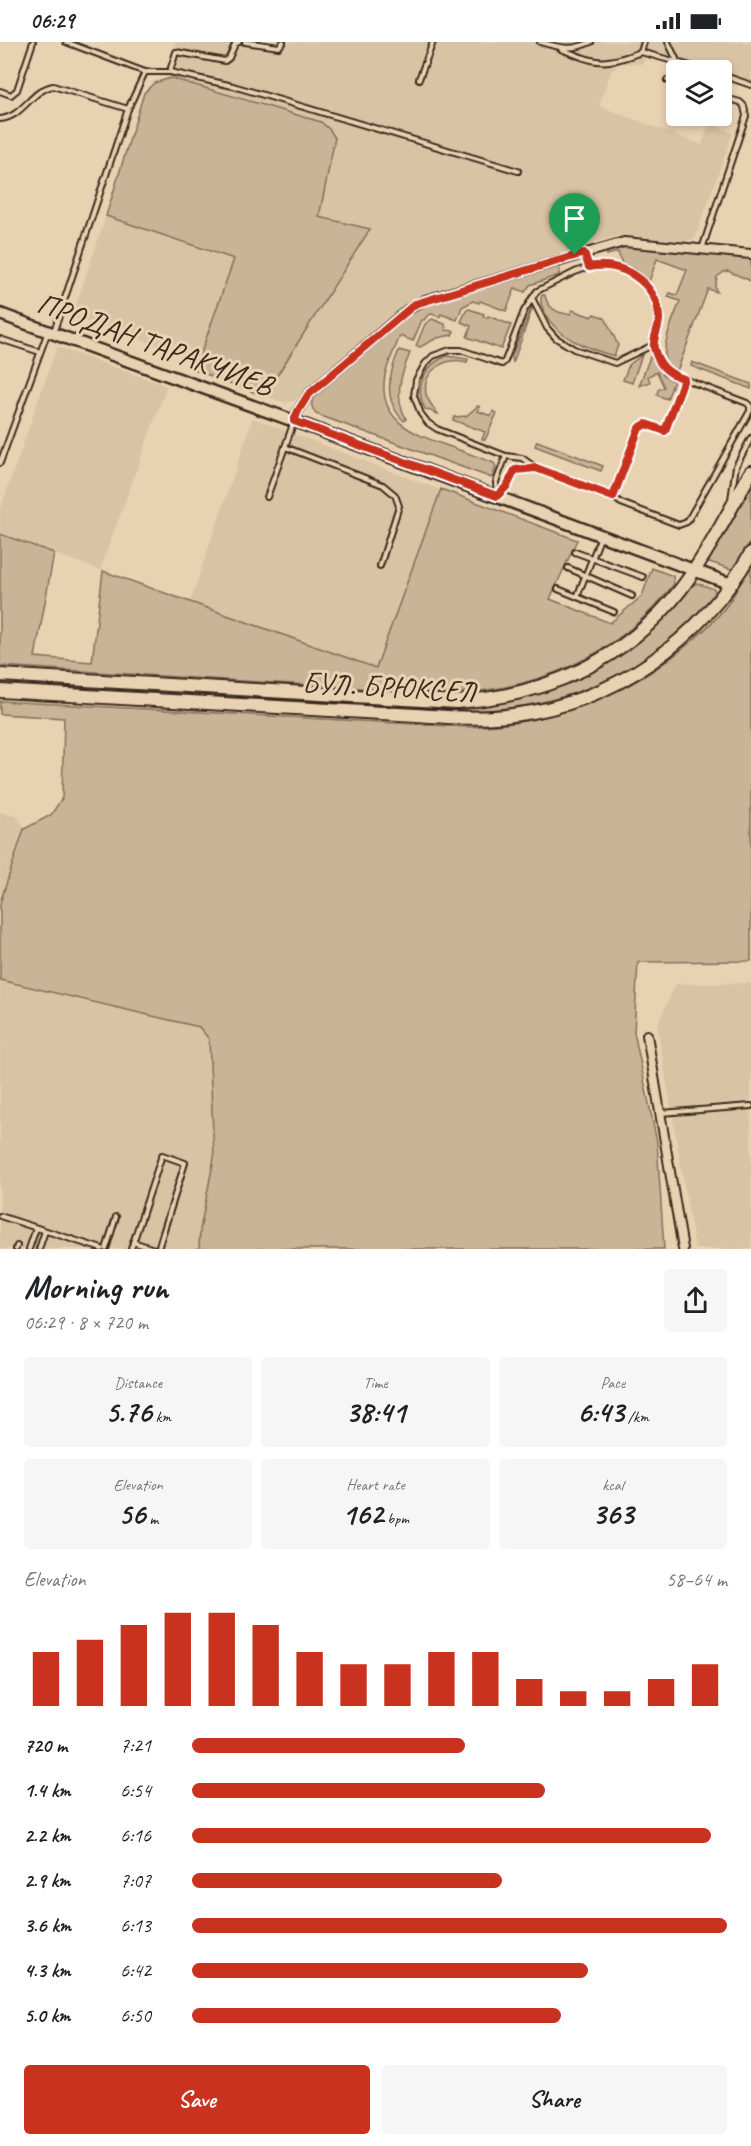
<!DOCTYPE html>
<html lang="en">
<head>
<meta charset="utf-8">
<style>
  body { margin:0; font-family:Caveat,sans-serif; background:#f6f6f6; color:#202124; height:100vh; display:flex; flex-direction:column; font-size:22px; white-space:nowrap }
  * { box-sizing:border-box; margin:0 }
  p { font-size:20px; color:#757577 }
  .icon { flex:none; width:33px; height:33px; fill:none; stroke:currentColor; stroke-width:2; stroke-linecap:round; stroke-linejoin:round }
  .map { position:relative; height:1207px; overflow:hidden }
  .sheet { display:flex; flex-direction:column; background:#fff; flex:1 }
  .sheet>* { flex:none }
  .controls { position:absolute; left:666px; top:18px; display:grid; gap:12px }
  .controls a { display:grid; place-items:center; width:66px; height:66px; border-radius:6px; background:#fff; box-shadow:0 3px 9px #0003; font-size:30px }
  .pin { position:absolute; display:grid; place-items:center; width:51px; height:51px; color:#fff; margin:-62px -26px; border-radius:50% 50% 50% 0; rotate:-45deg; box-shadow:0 0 6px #0007 }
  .pin .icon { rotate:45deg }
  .round { display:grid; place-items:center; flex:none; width:63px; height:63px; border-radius:6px; background:#f6f6f6 }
  .overview { display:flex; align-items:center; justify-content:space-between; height:102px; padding:0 24px }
  h1 { font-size:33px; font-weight:800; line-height:45px }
  .stats { display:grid; grid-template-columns:repeat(3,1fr); gap:9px; height:102px; padding:6px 24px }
  .stats div { display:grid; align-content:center; border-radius:6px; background:#f6f6f6; text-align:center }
  .stats b { font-size:30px; font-weight:800 }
  .stats small { font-size:16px; font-weight:400 }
  .stats p { font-size:16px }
  .chart { height:168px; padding:12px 24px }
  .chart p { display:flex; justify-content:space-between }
  .chart svg { width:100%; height:108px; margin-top:6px; stroke:#c8321e; stroke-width:6 }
  .button { display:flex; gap:12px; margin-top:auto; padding:12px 24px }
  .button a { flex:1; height:69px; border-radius:6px; background:#c8321e; color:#fff; font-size:24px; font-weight:800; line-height:69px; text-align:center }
  .button a+a { background:#f6f6f6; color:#202124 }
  ul { padding:0 24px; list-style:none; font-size:20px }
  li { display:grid; grid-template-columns:96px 72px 1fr; align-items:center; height:45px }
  li i { height:15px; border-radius:8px; background:#c8321e }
  .status { display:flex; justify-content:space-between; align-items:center; height:42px; padding:0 30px; background:#fff; direction:ltr }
  .status svg { height:16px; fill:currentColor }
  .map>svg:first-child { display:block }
  .built { fill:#d9c3a5 }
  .green { fill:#cab497; stroke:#826f5a; stroke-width:1.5 }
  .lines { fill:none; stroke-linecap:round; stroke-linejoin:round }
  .lane-casing { stroke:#3b2a1e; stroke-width:8 }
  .street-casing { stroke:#3b2a1e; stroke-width:12 }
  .secondary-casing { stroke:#3b2a1e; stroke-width:15 }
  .primary-casing { stroke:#3b2a1e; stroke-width:16 }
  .lane { stroke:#e9d2b2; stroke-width:4 }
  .street { stroke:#e9d2b2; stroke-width:8 }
  .secondary { stroke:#e9d2b2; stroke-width:10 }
  .primary { stroke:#e9d2b2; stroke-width:12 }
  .route-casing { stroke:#fff; stroke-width:12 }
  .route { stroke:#c8321e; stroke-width:8 }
  .labels { text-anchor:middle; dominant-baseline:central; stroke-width:6; stroke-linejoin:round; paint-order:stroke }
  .street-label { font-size:30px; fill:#3b2a1e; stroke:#e9d2b2 }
</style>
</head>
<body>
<div class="status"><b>06:29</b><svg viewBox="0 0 49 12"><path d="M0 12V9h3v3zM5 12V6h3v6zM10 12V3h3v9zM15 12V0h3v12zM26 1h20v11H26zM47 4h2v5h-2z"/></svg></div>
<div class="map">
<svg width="751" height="1207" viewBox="0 0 751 1207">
  <rect width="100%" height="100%" fill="#e9d2b2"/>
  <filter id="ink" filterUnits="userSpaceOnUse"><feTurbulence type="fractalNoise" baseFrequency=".0167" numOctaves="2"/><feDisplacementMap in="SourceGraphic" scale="12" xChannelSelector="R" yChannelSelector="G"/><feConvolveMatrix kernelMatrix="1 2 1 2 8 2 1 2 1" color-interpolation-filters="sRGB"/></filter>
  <g filter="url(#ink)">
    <g class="built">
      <path d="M176,0H751V46L722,37V28H693L646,14L642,22L621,21L611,30L599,64L702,103L709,81L733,91L695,196L685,200L617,194L417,255L410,259L293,359L286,361L264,354L370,188L318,175L335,96L321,80L163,34Z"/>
      <path d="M106,174L235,217L199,317L72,275Z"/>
      <path d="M57,305L167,344L100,528L0,492V468Z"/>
      <path d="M253,376L440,448L377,626L190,560Z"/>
      <path d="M0,770L18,775L24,787L0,861Z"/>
      <path d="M0,938L199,985L209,997L214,1116L200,1188L199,1207H0Z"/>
      <path d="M751,941V1207H695L657,983L676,942Z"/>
    </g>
    <g class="green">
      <path d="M171,36L321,80L330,88L335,96L319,175L370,187L264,354L195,328L234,217L106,174L144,51L154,41Z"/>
      <path d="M616,205H632L751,216V239L728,229L724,230L717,235L715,245L717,250L708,247L677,329L666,322C661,301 673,279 680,259L668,255L670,251L677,253L687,228L657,217L649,240L635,227L622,222L618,210L607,213L606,208Z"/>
      <path d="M577,217L576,220L560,225L559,233L530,243L525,250L515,246L506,269L480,259L479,261L473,259L462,265L457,278L441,272L440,275L432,272L428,273L424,278H422L413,299L400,294C395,307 388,320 385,333C377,378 412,391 445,403C462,409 478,415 494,421L496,425L492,436L316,372C312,367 310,362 313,356L415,268L428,262Z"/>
      <path d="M542,253H545C547,266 558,272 570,272L572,268L592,275L594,272L605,276L618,303L614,314C589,307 557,296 545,271C542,264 539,261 542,253Z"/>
      <path d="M532,264V267L513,321L512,314Z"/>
      <path d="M469,267L484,272L483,274L487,276L488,274L511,283L501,307L467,295L471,284L461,280L466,269Z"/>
      <path d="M432,277L445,282L446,288L454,289L452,293L437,296L420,305L416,304L425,282Z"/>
      <path d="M399,308L410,311C400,335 394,354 406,377L404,379C382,358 389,332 399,308Z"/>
      <path d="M642,313L632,341L623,338L629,323Z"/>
      <path d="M447,314L468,317L467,320C446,314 422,328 426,352C428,360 434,366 438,372L425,367C413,345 425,322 447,314Z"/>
      <path d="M650,315C660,322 655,332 674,339L667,357L657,353L658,348L664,345L657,330L648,334L650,340L639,344Z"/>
      <path d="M692,320L751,342V347L691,324Z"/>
      <path d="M478,364L480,365L478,369L491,374L493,369L497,371L485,398L482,397L485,390L453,378L454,375L466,374Z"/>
      <path d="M537,399L603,424L601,429L535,404Z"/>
      <path d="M751,441V499L734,528L709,520V516Z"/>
      <path d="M441,447L577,498L550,557L610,581L642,554L652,526L673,534L674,542C618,615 531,652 440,651L0,624V492L54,511L35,615L92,620L103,529L376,626Z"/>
      <path d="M751,523V919L638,920L634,990L657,1100L664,1207H199L200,1188L214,1116L209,997L199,985L0,938V861L24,787L51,773L62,756L64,676L0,672V659L468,685C552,682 629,655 693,598C707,586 723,571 733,554C739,544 745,533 751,523Z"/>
      <path d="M697,541L714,547L716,551C655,632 551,673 451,668L28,644L29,642L450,665C550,662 629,622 691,544Z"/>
    </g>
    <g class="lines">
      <defs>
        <g id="lane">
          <path d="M66,0L145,30H170L233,44L518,129"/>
          <path d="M245,0L279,5L283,0"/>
          <path d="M540,0C560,6 572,9 591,0"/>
          <path d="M668,0L677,19"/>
          <path d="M561,7C598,22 603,24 641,10L644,0"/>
          <path d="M641,10L705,28"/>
          <path d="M170,29L176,10L225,19L229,16L235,2L239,0"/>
          <path d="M722,33L751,43"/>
          <path d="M419,37L433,0"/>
          <path d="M667,38L676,41"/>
          <path d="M0,49L11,53L17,48L33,0"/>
          <path d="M0,77C22,76 31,48 53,44L128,67"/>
          <path d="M702,207L746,74L744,64L740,60L722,55"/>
          <path d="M584,212L589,225"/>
          <path d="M603,223C632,226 658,246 659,277C659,286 653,296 653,304C654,312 660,324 666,330L747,361L750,364V369L687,480L679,483L621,461L613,455L536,426L522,416L506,414L437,387L428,381L421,372L414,354L416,338L425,322L433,314L450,308H461L502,322L505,319L524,269L537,249L575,230L589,225Z"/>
          <path d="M532,256L547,286L556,296L574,307L615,321L653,303"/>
          <path d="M54,289L128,67L145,30"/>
          <path d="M0,297L40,310"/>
          <path d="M294,379L285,405L383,443L395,453L399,464L380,524"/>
          <path d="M0,421L47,292"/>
          <path d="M497,453L507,444L515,428L536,426"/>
          <path d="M497,453L496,440L506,414"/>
          <path d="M267,455L285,405"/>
          <path d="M613,455L639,386L646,382L665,389L684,337"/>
          <path d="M731,457L736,424L751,396"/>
          <path d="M575,510L643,535"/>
          <path d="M568,526L632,554"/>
          <path d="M558,547L614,570"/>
          <path d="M577,555L601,494"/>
          <path d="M661,1071L751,1064"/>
          <path d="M0,1174L102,1207"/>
          <path d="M133,1200L154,1207"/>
          <path d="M16,1207L17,1204"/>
          <path d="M29,1207L36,1186"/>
          <path d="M39,1207L45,1189"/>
          <path d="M106,1207L116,1175"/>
          <path d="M131,1207L162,1113L185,1121L158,1207"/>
        </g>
        <g id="street">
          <path d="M294,379L298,369L308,353L407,268L425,258L624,200L751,212"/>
          <path d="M647,993L683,1207"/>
        </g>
        <path id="secondary" d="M0,272L294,379L731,542"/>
        <g id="primary">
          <path d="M0,633L456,660C545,654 625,619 681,547C708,511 729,469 751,430"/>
          <path d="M0,649L416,673C448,675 481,678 513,673C614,661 700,599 751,511"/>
        </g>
      </defs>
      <use href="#lane" class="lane-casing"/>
      <use href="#street" class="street-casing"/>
      <use href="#secondary" class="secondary-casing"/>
      <use href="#primary" class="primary-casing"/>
      <use href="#lane" class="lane"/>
      <use href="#street" class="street"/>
      <use href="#secondary" class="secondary"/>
      <use href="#primary" class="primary"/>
    </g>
  </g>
  <g class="lines" filter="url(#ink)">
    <defs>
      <path id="route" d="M584,211L589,225C621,218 657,240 659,275C660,285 652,297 654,306C659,324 667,331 684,337L665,389L646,382L639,386L613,455L536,426L515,428L507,444L497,454L294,379L298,369L308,353L415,262Z"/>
    </defs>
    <use href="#route" class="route-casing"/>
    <use href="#route" class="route"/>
  </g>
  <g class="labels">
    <g class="street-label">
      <text transform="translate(155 302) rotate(20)">ПРОДАН ТАРАКЧИЕВ</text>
      <text transform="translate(389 645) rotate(3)">БУЛ. БРЮКСЕЛ</text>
    </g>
  </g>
</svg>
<div class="controls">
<a><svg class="icon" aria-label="layers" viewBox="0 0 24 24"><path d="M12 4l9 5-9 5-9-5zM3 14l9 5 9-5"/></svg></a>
</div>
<div class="pin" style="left:575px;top:213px;background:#1e9e55"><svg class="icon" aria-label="arrive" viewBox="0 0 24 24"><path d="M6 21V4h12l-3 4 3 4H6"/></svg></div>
</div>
<section class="sheet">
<div class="overview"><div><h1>Morning run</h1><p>06:29 · 8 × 720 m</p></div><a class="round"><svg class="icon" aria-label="share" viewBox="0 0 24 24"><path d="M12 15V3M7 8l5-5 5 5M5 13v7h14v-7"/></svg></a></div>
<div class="stats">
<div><p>Distance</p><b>5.76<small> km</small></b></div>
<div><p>Time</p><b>38:41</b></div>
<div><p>Pace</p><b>6:43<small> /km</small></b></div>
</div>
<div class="stats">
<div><p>Elevation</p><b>56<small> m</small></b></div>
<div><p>Heart rate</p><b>162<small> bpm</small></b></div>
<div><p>kcal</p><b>363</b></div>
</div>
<div class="chart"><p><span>Elevation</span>58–64 m</p>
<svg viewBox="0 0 160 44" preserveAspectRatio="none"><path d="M5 44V22M15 44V17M25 44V11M35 44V6M45 44V6M55 44V11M65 44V22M75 44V27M85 44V27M95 44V22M105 44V22M115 44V33M125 44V38M135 44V38M145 44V33M155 44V27"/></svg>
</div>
<ul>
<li><b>720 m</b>7:21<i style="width:51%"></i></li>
<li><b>1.4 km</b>6:54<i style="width:66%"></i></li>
<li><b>2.2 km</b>6:16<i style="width:97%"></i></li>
<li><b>2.9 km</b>7:07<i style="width:58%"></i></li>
<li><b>3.6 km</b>6:13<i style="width:100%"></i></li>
<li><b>4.3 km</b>6:42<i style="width:74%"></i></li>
<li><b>5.0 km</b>6:50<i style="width:69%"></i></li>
</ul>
<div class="button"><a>Save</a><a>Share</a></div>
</section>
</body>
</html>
